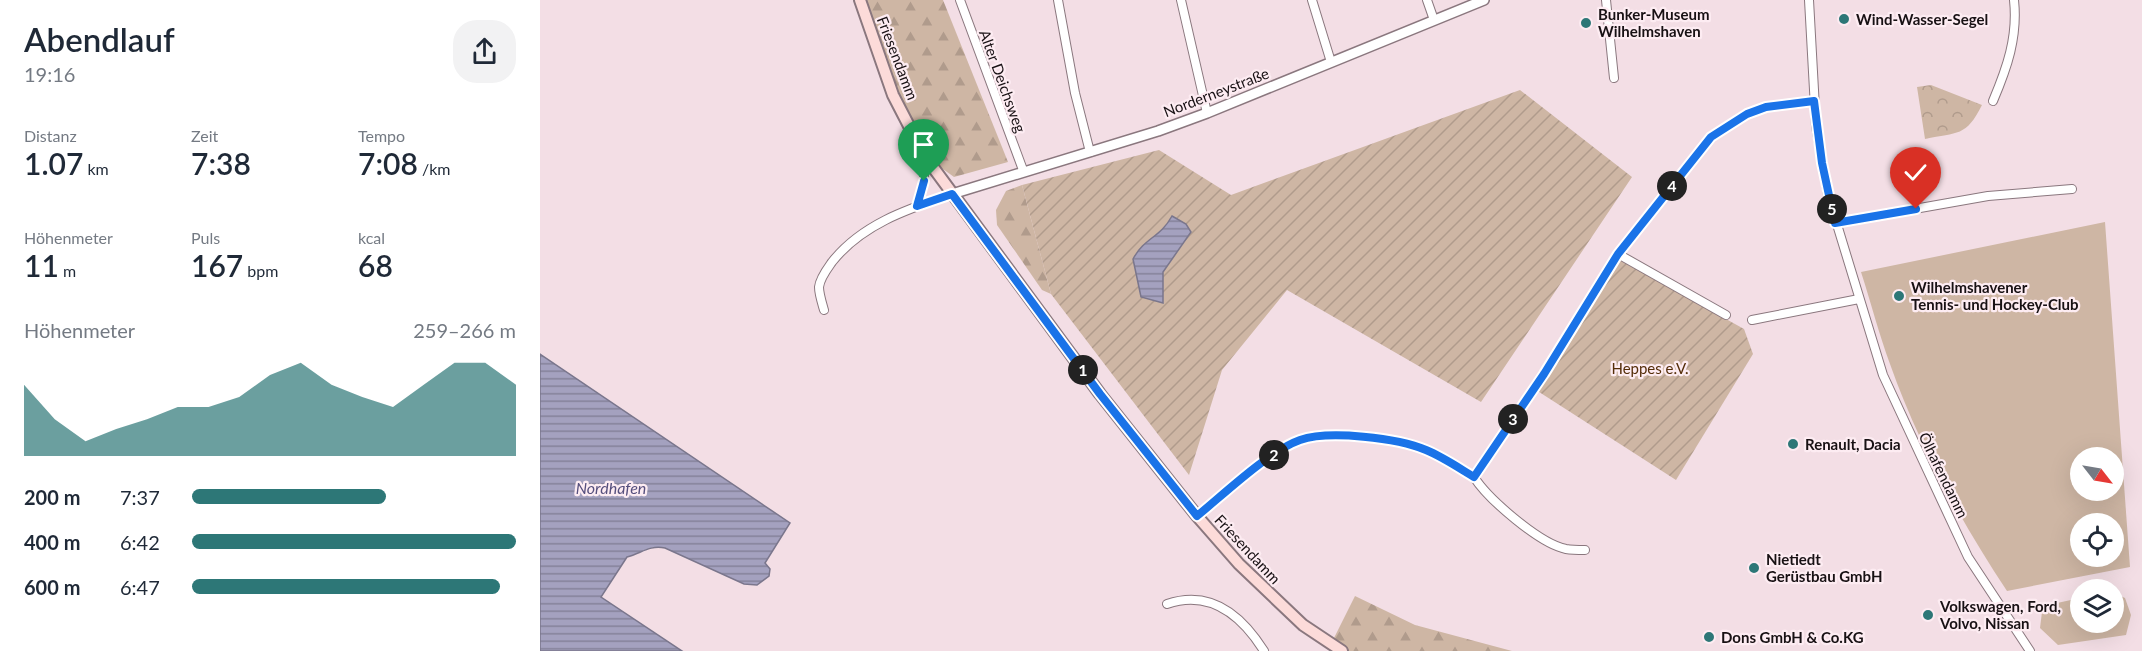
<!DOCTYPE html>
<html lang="de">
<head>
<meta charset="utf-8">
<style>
  body { margin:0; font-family:Lato,sans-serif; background:#f2f2f3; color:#1f2937; height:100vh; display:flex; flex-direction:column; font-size:22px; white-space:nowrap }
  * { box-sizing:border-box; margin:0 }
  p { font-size:20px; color:#747a83 }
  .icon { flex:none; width:33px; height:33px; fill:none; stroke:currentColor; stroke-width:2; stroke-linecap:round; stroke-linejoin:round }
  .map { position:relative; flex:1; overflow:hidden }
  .details { display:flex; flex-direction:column; background:#fff; width:540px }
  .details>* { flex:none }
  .needle { width:39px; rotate:121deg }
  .fabs { position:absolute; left:1530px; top:447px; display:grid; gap:12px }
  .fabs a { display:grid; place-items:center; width:54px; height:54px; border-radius:50%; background:#fff; box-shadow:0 6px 24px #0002; font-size:30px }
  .pin { position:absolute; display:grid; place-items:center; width:51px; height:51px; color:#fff; margin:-62px -26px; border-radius:50% 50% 50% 0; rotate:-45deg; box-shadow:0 0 6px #0007 }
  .pin .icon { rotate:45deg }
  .km { position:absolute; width:30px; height:30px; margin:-15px; border-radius:50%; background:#222; color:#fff; font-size:16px; line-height:30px; text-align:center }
  .round { display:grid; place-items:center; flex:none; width:63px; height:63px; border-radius:24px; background:#f2f2f3 }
  .summary { display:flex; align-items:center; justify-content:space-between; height:102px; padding:0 24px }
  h1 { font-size:33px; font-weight:600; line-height:45px }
  .figures { display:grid; grid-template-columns:repeat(3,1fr); gap:9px; height:102px; padding:6px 24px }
  .figures div { display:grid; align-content:center }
  .figures b { font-size:30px; font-weight:600 }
  .figures small { font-size:16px; font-weight:400 }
  .figures p { font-size:16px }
  .chart { height:168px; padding:12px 24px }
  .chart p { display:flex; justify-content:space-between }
  .chart svg { width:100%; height:108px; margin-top:6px; fill:#2d7777; opacity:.7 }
  ul { padding:0 24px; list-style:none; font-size:20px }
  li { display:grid; grid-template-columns:96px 72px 1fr; align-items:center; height:45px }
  li i { height:15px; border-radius:8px; background:#2d7777 }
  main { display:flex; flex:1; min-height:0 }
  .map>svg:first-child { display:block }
  .forest { fill:url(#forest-firs) }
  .park { fill:url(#park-crowns) }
  .garden { fill:url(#garden-furrows) }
  .pitch { fill:#ceb6a4; fill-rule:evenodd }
  .water { fill:url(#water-rules); stroke:#7a768c; stroke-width:1.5 }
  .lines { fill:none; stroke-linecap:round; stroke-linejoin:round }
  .minor-casing { stroke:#8a777e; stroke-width:10 }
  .tertiary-casing { stroke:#8a777e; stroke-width:12 }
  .secondary-casing { stroke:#8a777e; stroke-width:14 }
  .minor { stroke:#fff; stroke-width:8 }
  .tertiary { stroke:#fff; stroke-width:9 }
  .secondary { stroke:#fcdbd9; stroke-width:10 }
  .route-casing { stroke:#fff; stroke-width:12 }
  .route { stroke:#1a73e8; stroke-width:8 }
  .poi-dot { fill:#2d7777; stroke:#fdecf2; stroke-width:2 }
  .labels { text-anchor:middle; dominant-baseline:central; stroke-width:4.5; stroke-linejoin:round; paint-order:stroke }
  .poi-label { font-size:15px; font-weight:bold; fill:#181114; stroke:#fdecf2; text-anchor:start }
  .street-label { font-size:15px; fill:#181114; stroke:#fdecf2 }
  .park-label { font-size:15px; fill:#542d09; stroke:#fdecf2 }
  .water-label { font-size:16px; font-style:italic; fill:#564f7d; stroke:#fdecf2 }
</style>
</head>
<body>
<main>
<section class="details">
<div class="summary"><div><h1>Abendlauf</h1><p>19:16</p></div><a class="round"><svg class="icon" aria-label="share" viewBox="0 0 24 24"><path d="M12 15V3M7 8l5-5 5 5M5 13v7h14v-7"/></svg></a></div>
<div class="figures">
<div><p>Distanz</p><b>1.07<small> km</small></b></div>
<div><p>Zeit</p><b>7:38</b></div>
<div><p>Tempo</p><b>7:08<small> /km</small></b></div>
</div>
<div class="figures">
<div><p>Höhenmeter</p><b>11<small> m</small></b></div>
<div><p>Puls</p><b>167<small> bpm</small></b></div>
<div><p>kcal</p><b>68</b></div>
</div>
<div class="chart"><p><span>Höhenmeter</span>259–266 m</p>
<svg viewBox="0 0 160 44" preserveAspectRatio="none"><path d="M0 44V15L10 29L20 38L30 33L40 29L50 24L60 24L70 20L80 11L90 6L100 15L110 20L120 24L130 15L140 6L150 6L160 15V44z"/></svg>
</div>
<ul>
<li><b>200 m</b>7:37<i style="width:60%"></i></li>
<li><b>400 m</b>6:42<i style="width:100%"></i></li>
<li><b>600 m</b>6:47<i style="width:95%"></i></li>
</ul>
</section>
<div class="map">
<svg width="1602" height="651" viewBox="0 0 1602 651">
  <defs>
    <pattern id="forest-firs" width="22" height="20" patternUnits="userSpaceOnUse" patternTransform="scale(1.5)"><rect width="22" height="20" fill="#ceb6a4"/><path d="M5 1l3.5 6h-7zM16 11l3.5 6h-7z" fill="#b09b8c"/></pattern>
    <pattern id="park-crowns" width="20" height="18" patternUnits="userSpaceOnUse" patternTransform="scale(1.5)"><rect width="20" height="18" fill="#ceb6a4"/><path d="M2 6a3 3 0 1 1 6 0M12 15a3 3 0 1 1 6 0" fill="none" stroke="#b09b8c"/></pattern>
    <pattern id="garden-furrows" width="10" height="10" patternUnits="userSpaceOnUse" patternTransform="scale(1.5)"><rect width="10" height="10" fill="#ceb6a4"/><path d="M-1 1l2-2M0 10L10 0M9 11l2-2" fill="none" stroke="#b09b8c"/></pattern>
    <pattern id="water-rules" width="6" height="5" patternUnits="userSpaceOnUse" patternTransform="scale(1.5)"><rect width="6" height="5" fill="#a4a1bf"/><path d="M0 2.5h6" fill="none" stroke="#85829a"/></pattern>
  </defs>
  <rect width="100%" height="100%" fill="#f3dee5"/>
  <g class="forest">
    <path d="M322,0H403L468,162L414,177L396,164L354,95Z"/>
    <path d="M482,185L511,294L502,290L457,225L456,210L466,191Z"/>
    <path d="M815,596L875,625L972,651H808L792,642Z"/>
  </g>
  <path class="park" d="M1391,85L1442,105C1426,137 1418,132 1385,139L1377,87Z"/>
  <g class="garden">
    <path d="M980,90L1092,177L941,402L747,290L682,370L649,475L511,294L482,185L619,150L691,195Z"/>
    <path d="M1078,259L1204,329L1213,354L1136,480L996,390Z"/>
  </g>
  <g class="pitch">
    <path d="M1565,222L1590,567L1467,591C1420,520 1378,443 1350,364C1339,334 1331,303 1321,272ZM1540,458H1574V490H1540ZM1540,524H1574V556H1540Z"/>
    <path d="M1574,593L1585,598L1591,615L1586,635L1518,645L1500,628L1502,612L1508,605L1540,598V622H1574Z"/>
  </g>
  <g class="water">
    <path d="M632,216L646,224L651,232L623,272V303L601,297L593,259C605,237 620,238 632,216Z"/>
    <path d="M0,354L250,523L225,563L230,569L229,576L217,585L204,584L125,548C109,545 102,553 87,557L61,597L142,651H0Z"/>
  </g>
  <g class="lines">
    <defs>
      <g id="minor">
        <path d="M420,0L483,170"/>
        <path d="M518,0L535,93L550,152"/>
        <path d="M641,0L667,113"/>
        <path d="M772,0L791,62"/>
        <path d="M887,0L894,20"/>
        <path d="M1066,0L1074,78"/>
        <path d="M1269,0L1276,126L1288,195L1343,375L1428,557L1490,651"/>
        <path d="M1453,101C1467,68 1478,37 1474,0"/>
        <path d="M377,206L384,181V157"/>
        <path d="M1295,223L1448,196L1532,189"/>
        <path d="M1078,254L1186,315"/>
        <path d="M284,310C282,303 279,294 279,287C280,278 287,269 292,262C322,224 368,209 412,194"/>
        <path d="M1212,320L1319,299"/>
        <path d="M934,477C948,499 1000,544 1026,549C1032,550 1039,550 1045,550"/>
        <path d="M657,516C684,494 729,451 760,440C789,430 858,438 886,450C903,457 919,467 934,477L1004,374L1078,254L1171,137L1207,114L1226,107L1274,101"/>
        <path d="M627,604C671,589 702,616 724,651"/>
      </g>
      <path id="tertiary" d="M412,194L618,131L667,113L944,0"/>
      <path id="secondary" d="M320,0L353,95L384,155L560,394L657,516L699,564L763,625L802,651"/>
    </defs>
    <use href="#minor" class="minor-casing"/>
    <use href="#tertiary" class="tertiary-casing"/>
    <use href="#secondary" class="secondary-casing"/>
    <use href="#minor" class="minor"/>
    <use href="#tertiary" class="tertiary"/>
    <use href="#secondary" class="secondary"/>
  </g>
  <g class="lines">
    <defs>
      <path id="route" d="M384,181L377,206L412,194L560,394L657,516C684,494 729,451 760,440C789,430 858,438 886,450C903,457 919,468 934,477L1004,374L1078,254L1171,137L1207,114L1226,107L1274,101L1282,163L1295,223L1376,209"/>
    </defs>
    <use href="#route" class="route-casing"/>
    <use href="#route" class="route"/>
  </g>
  <g class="poi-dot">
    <circle cx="1304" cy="19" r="6"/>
    <circle cx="1046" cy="23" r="6"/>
    <circle cx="1359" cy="296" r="6"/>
    <circle cx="1253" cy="444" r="6"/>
    <circle cx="1214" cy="568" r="6"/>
    <circle cx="1388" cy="615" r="6"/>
    <circle cx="1169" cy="637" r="6"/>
  </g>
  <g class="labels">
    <g class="poi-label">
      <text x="1058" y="14">Bunker-Museum<tspan x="1058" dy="17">Wilhelmshaven</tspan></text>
      <text x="1316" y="19">Wind-Wasser-Segel</text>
      <text x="1371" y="287">Wilhelmshavener<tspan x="1371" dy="17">Tennis- und Hockey-Club</tspan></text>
      <text x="1265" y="444">Renault, Dacia</text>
      <text x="1226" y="559">Nietiedt<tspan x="1226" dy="17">Gerüstbau GmbH</tspan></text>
      <text x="1400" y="606">Volkswagen, Ford,<tspan x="1400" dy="17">Volvo, Nissan</tspan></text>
      <text x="1181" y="637">Dons GmbH &amp; Co.KG</text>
    </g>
    <g class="street-label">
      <text transform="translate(358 58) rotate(69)">Friesendamm</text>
      <text transform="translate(463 81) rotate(70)">Alter Deichsweg</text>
      <text transform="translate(676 92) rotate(-21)">Norderneystraße</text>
      <text transform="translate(1404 475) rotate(64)">Ölhafendamm</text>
      <text transform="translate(708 549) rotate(47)">Friesendamm</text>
    </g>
    <g class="park-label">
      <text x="1110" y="368">Heppes e.V.</text>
    </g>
    <g class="water-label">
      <text x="71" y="487">Nordhafen</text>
    </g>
  </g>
</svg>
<div class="fabs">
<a><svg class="needle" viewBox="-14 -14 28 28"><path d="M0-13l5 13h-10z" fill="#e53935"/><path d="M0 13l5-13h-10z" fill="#747a83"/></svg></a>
<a><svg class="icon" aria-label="locate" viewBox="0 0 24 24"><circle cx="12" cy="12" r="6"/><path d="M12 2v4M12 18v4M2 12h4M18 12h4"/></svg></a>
<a><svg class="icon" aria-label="layers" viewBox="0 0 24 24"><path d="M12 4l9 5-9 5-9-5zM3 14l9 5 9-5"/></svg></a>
</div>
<div class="pin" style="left:384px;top:181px;background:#1e9e55"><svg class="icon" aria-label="arrive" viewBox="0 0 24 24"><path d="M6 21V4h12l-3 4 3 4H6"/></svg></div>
<div class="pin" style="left:1376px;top:209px;background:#d93025"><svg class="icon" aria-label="check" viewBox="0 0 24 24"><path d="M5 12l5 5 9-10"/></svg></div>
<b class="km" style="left:543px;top:370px">1</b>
<b class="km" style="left:734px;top:455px">2</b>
<b class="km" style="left:973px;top:419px">3</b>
<b class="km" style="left:1132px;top:186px">4</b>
<b class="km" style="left:1292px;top:209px">5</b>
</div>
</main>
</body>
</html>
